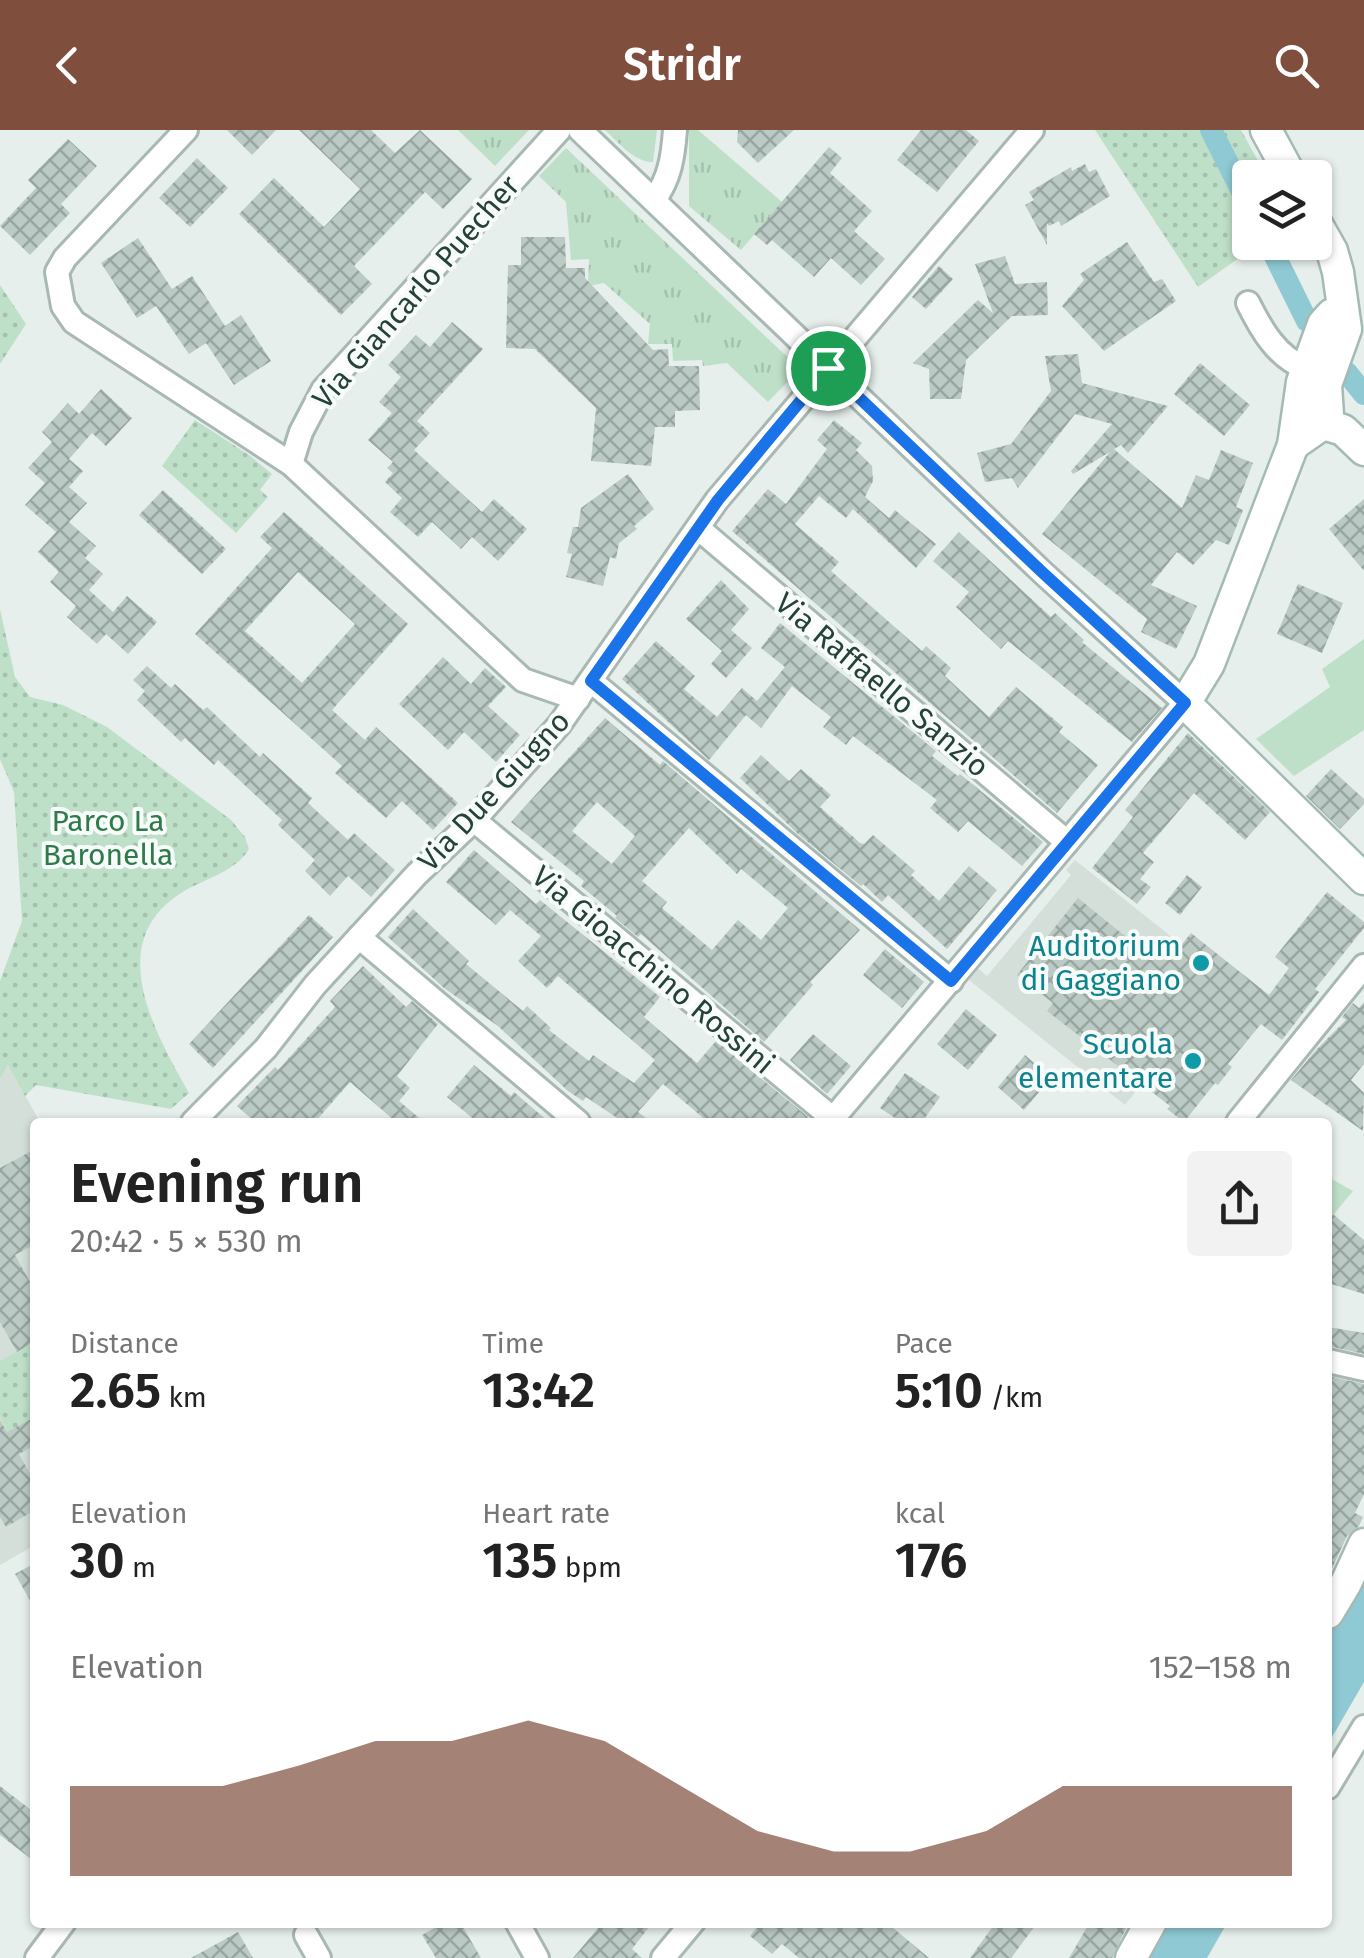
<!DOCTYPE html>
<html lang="en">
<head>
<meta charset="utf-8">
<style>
  body { margin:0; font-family:"Fira Sans",sans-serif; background:#f2f2f2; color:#222; height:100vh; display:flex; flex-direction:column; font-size:38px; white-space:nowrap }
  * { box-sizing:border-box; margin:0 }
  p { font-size:32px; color:#767676 }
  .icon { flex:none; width:55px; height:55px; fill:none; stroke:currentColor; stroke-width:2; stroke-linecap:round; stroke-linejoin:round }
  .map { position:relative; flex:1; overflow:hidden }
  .drawer { position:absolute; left:30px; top:988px; width:1302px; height:810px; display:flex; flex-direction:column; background:#fff; border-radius:10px; box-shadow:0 2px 8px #0004 }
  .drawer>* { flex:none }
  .buttons { position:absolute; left:1232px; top:30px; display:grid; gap:20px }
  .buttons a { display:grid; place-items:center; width:100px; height:100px; border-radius:10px; background:#fff; box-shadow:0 2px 8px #0004; font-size:50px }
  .pin { position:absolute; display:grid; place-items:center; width:85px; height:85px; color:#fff; margin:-42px; border:5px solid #fff; border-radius:50%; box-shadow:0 2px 10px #0007 }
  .round { display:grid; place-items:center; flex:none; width:105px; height:105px; border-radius:10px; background:#f2f2f2 }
  .headline { display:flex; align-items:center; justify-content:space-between; height:170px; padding:0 40px }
  h1 { font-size:55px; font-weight:600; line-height:75px }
  .metrics { display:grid; grid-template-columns:repeat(3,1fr); gap:15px; height:170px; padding:10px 40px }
  .metrics div { display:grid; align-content:center }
  .metrics b { font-size:50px; font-weight:600 }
  .metrics small { font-size:28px; font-weight:400 }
  .metrics p { font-size:28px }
  .chart { height:280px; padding:20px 40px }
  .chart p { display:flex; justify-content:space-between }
  .chart svg { width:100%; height:180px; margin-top:10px; fill:#804e3d; opacity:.7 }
  header { display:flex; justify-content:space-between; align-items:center; height:130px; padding:0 40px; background:#804e3d; color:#fff; font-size:45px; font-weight:600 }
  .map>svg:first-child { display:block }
  .built { fill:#d4dfda }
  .grass { fill:url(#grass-tufts) }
  .park { fill:url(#park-dots) }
  .garden { fill:#bfe0c8 }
  .water { fill:#8ec9d4 }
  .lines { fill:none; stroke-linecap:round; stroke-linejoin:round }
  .canal { stroke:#8ec9d4; stroke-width:22 }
  .building { fill:url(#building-cross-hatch); fill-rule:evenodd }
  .street-casing { stroke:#a8b8b2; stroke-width:28 }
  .secondary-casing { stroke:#a4bbb3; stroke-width:35 }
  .street { stroke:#fff; stroke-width:22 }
  .secondary { stroke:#fff; stroke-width:30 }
  .route-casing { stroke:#fff; stroke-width:20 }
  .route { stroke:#1a73e8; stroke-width:12 }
  .culture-dot { fill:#0f9aa8; stroke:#f7fbf9; stroke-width:4 }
  .labels { text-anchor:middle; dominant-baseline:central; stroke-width:8; stroke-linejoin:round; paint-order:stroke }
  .street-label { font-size:30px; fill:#24423a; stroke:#f7fbf9 }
  .park-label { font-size:30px; fill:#2d7a4b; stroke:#f7fbf9 }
  .culture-label { font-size:30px; fill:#0d838f; stroke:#f7fbf9; text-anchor:end }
</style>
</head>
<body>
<header><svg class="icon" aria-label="back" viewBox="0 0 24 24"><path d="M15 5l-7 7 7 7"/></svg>Stridr<svg class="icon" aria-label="search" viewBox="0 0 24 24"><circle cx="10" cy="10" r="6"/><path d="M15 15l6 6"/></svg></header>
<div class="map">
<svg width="1364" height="1828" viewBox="0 0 1364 1828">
  <defs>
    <pattern id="grass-tufts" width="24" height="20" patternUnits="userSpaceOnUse" patternTransform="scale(2.5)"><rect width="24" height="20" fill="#bfe0c8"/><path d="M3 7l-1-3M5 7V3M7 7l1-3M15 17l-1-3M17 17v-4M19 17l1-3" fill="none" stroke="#a4c1ad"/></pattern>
    <pattern id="park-dots" width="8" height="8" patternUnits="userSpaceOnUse" patternTransform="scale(2.5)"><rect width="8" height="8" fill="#bfe0c8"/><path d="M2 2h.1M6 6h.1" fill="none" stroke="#a4c1ad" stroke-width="1.8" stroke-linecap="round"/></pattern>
    <pattern id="building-cross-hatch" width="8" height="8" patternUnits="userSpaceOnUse" patternTransform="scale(2.5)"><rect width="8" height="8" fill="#bbcac4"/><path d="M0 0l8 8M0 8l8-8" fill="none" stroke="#98a6a0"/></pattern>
  </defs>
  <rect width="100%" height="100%" fill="#e6efeb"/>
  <g class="built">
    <path d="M1075,730L1173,808L1161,823L1212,866L1125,975L969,850L978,838L987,846L1071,745L1066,740Z"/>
    <path d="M8,935L40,992H35V1415L0,1435V949Z"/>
  </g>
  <g class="grass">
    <path d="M458,0H529L495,36Z"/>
    <path d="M605,0H657L653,32C634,32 619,13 605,0Z"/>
    <path d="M689,0H698L782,72L741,120L689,76Z"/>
    <path d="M566,18L800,239L768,272L727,233L703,236L702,230L673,231L672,214H648L650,194L604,153L588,156L589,129L571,130L566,72L539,46Z"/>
  </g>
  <g class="park">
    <path d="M1095,0H1241L1267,47L1250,48V112L1260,113L1198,157Z"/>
    <path d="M0,155L26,194L0,234Z"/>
    <path d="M195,290L249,325L272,344L260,360L268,367L236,403L162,336Z"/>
    <path d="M0,479L15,547L30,567L63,575L107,597L231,690L245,707L249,719C236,741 207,748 186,760C101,809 154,901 189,963L171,979L36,955L25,966L8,935L0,949V851L22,791L14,662L0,629Z"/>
    <path d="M35,1211V1287L8,1302L0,1286V1231Z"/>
  </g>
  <g class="garden">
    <path d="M1364,509V600L1294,646L1256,609L1330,557L1322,539Z"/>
    <path d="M1328,1047L1353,1061L1333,1085L1328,1080Z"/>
  </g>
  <g class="water">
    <path d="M1364,1442V1552L1328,1614V1507Z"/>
    <path d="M1167,1793H1227L1207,1828H1148Z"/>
  </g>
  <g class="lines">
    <g class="canal">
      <path d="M1211,0L1250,77"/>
      <path d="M1268,112L1307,191"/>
      <path d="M1347,243L1364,264"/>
    </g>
  </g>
  <g class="building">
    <path d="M227,0H276L252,25Z"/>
    <path d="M299,0H371L395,23L420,0L472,49L443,79L425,62L354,136L372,154L341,185L239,84L274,48L324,97L360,59Z"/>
    <path d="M738,0H794L758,33L737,12Z"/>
    <path d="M921,0H966L979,11L937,62L897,30Z"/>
    <path d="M68,9L97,36L61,74L70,83L30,125L0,96L36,58L28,50Z"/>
    <path d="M829,17L842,28L830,43L872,81L854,101L885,129L861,155L831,128L814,147L772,110L767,115L754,104Z"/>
    <path d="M197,28L228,58L190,97L159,68Z"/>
    <path d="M1085,34L1089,42L1096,39L1110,66L1061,96L1059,91L1049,96L1047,93V115L1025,75L1034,70L1029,62L1071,37L1072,41Z"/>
    <path d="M521,107H565L566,138H585V148L653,220L668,219L669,236H699L700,280L675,281V297H655L651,336L591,331L596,278L535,219L506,218L508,135H521Z"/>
    <path d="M138,108L172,159L192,146L225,196L241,185L271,231L234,255L206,213L189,224L156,176L137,188L101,133Z"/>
    <path d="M1127,112L1154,152L1162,149L1176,171L1104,221L1062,176L1084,150L1080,144Z"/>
    <path d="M1005,126L1015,154L1047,152L1048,185L1012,186L966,230L961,269H930L929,239L913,233L978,170L993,183L975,134Z"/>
    <path d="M939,136L953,149L926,179L912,167Z"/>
    <path d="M452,192L483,219L417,291L430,303L414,320L482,382L494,369L527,399L498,431L472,407L461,419L432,392L418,407L390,382L402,368L385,352L393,343L387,338L393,332L368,310L392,283L379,272L401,247L388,235L416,205L430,217Z"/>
    <path d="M1078,224L1082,253L1168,276L1128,323L1121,315L1114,319L1182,378L1196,345L1209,350L1221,320L1253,333L1236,377L1243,380L1229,415L1216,410L1193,435L1177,422L1151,455L1197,476L1176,519L1141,502L1147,489L1042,404L1110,322L1073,344L1071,341L1112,294L1075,284L1018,358L1012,348L985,352L977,323L1011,314L1051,261L1045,226Z"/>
    <path d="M1200,233L1250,275L1224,306L1174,264Z"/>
    <path d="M101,259L132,288L106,316L92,303L69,329L83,341L69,357L87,373L69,392L96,416L85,428L103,444L89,460L113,482L127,466L157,492L128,524L106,504L97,514L67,487L76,476L50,452L59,442L38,422L56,402L25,375L45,353L28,338L52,312L42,302L68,273L79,284Z"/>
    <path d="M834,290L862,313L856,320L872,336L873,351L865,367L889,388L895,380L936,414L916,438L853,379L846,388L819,366L795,394L839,432L831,441L922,521L926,516L951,538L945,546L989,587L1016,557L1063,597L1059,602L1098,635L1057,683L732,401L768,359L786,374L827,319L817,310Z"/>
    <path d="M628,344L654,379L634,396L637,399L619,413L616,429L610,427L603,456L566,447L572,424L567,423L573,397H578L581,378Z"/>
    <path d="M163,360L226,419L202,444L139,385Z"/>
    <path d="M1364,369V441L1329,399Z"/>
    <path d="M284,382L408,494L332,580L365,610L376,597L458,673L433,700L402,671L386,688L335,643L342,636L195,504L272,418L260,407ZM298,442L355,494L302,553L245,501Z"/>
    <path d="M959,402L1051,487L1055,483L1084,510L1082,512L1162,578L1132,612L1008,511L1001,519L956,477L969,462L933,431Z"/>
    <path d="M721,450L749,479L731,500L752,518L726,548L711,534L722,521L686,489Z"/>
    <path d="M1298,454L1343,473L1322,523L1277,504Z"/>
    <path d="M780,493L936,621L932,626L958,646L960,644L1043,712L1022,736L968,691L958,702L930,678L937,670L853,606L846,615L823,597L831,587L792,556L761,598L746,585L709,630L622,549L656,511L695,546L684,559L717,587L742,558L757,571L785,537L761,518Z"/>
    <path d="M443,527L471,554L485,538L506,557L488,576L520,605L496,632L464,602L448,620L399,574Z"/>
    <path d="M147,536L171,558L175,554L203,580L207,577L260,627L263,623L312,668L308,673L348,710L354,703L395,740L371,767L348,746L330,766L305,741L315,730L278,695L282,690L218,630L214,635L185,608L181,612L137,570L145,561L133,550Z"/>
    <path d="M605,588L660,635L663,631L860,800L810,852L813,855L764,912L641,804L638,807L615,788L617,786L581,756L584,751L511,692ZM597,672L635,706L612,734L572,701ZM689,698L737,744L741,739L788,778L761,810L738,790L712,820L662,778L667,772L642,751Z"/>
    <path d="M1188,603L1270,682L1245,710L1194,663L1143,723L1154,732L1140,749L1151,757L1137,774L1092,738L1133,687L1125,680Z"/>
    <path d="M761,625L789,651L801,639L831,665L820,677L860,713L864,714L873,705L915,741L911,745L939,771L969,736L997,760L947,819L888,765L882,772L863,754L861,756L797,703L740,648Z"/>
    <path d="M1331,639L1364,669V674L1340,699L1306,666Z"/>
    <path d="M474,720L536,774L540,770L660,867L644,887L697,933L716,911L808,987L804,992H708L663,954L638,982L651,992H623L586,967L583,971L568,961L498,896L444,858L388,807L413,779L469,831L466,834L523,881L527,876L551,898L549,900L589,931L593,925L634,953L655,930L558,846L547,858L518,831L541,806L510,780L496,795L446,752Z"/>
    <path d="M1187,745L1202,757L1180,785L1165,773Z"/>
    <path d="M1327,762L1364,792V798L1315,859L1319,862L1282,910L1261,894L1228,934L1232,937L1218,955L1215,953L1184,992L1167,979L1170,976L1047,881L1053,873L1017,845L1078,768L1131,811L1136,804L1161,823L1165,818L1174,824L1191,803L1269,865L1289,838L1275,827Z"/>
    <path d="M309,785L333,807L213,938L189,914Z"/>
    <path d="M885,819L924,852L902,878L863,845Z"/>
    <path d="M363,836L406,877L412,871L438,894L397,946L410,958L399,971L424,992H396L350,952L315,992H255L237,976L275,937L278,940L335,877L330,871Z"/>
    <path d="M1364,872V934L1351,950L1364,963L1363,1001L1291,950L1316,920L1346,890L1342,887L1353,873L1359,878Z"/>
    <path d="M966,879L997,905L968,940L937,914Z"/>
    <path d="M813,904L851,936L827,964L790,930Z"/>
    <path d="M1025,925L1051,948L1024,980L998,957Z"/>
    <path d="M474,935L511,966L514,962L549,992H477L447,967Z"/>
    <path d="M905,943L940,967L922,992H901L880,978Z"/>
    <path d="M35,1019V1114L15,1125L35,1161V1211L17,1222L0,1192V1038Z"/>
    <path d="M1328,1080L1364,1110V1164L1328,1153Z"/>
    <path d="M1328,1197L1364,1203V1224L1328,1216Z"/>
    <path d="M1328,1246L1364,1254V1364L1355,1383L1363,1387L1359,1396L1347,1406L1328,1447Z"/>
    <path d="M35,1287V1315L19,1324L35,1353V1380L6,1397L0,1387V1290L7,1302Z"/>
    <path d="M35,1433V1479L15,1444Z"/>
    <path d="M0,1656L35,1683V1732L0,1705Z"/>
    <path d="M445,1792H460L481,1828H436L422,1805Z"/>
    <path d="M603,1792H653L632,1819L642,1828H573Z"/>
    <path d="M761,1792H886L929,1828H799L782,1814L772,1824L750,1806Z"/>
    <path d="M996,1792H1038L1011,1828H970Z"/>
    <path d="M1090,1792H1129L1112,1828H1069Z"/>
    <path d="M238,1802L253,1828H191Z"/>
  </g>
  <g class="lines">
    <defs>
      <g id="street">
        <path d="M186,0L65,128L57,142L63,176L74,192L291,334L523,550L578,569"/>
        <path d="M580,0L1042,442L1185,573L830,992"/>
        <path d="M654,70C670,48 673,27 675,0"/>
        <path d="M1248,173C1261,199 1277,228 1306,238"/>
        <path d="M291,334L301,302L323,260L559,0"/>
        <path d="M698,398L1067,712"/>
        <path d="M591,551L951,851"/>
        <path d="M474,690L837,992"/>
        <path d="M359,807L578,992"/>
        <path d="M193,992L266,918L315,855L417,744L474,690L559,595L717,370L1032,0"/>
        <path d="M1238,992L1364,836"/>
        <path d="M1328,1231L1364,1239"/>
        <path d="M1328,1657L1364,1597"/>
        <path d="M517,1792L537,1828"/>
        <path d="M306,1805L319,1828"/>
        <path d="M37,1828L64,1792"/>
        <path d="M663,1828L693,1792"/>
      </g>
      <g id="secondary">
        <path d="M1266,0L1292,48"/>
        <path d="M1342,181L1332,184L1323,194L1302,252L1293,315L1209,534L1185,573L1364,749"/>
        <path d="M1323,294L1343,300L1364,320"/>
        <path d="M1293,315L1323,294L1328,285L1326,255L1346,199L1338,142L1332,121L1315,91"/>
        <path d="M1328,1483L1346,1453L1364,1414"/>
        <path d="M1131,1828L1151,1792"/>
      </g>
    </defs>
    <use href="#street" class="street-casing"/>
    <use href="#secondary" class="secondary-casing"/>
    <use href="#street" class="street"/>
    <use href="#secondary" class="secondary"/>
  </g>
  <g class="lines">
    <defs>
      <path id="route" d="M828,238L1042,442L1185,573L951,851L591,551L718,370Z"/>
    </defs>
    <use href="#route" class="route-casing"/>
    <use href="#route" class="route"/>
  </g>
  <g class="culture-dot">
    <circle cx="1201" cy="833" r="10"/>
    <circle cx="1193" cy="931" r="10"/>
  </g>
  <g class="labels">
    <g class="street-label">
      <text transform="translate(416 162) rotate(-49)">Via Giancarlo Puecher</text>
      <text transform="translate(882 555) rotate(40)">Via Raffaello Sanzio</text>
      <text transform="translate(494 661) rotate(-47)">Via Due Giugno</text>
      <text transform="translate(653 840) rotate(40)">Via Gioacchino Rossini</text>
    </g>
    <g class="park-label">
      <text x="108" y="691">Parco La<tspan x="108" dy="34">Baronella</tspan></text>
    </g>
    <g class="culture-label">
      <text x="1181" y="816">Auditorium<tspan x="1181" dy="34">di Gaggiano</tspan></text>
      <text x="1173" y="914">Scuola<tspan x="1173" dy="34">elementare</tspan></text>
    </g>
  </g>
</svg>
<div class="buttons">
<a><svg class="icon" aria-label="layers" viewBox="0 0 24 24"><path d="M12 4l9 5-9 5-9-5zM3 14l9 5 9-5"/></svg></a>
</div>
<div class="pin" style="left:828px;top:238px;background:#1e9e55"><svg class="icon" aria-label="arrive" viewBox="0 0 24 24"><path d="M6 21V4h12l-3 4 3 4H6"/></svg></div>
<section class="drawer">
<div class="headline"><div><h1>Evening run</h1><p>20:42 · 5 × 530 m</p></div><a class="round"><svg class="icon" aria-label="share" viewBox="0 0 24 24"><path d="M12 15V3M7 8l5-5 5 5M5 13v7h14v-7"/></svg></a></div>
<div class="metrics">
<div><p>Distance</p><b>2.65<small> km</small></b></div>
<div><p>Time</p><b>13:42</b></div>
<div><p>Pace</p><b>5:10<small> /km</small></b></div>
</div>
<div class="metrics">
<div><p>Elevation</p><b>30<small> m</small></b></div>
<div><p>Heart rate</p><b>135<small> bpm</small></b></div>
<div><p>kcal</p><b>176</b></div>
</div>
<div class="chart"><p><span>Elevation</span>152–158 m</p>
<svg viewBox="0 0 160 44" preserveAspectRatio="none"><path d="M0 44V22L10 22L20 22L30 17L40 11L50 11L60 6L70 11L80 22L90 33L100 38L110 38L120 33L130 22L140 22L150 22L160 22V44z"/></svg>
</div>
</section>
</div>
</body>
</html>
